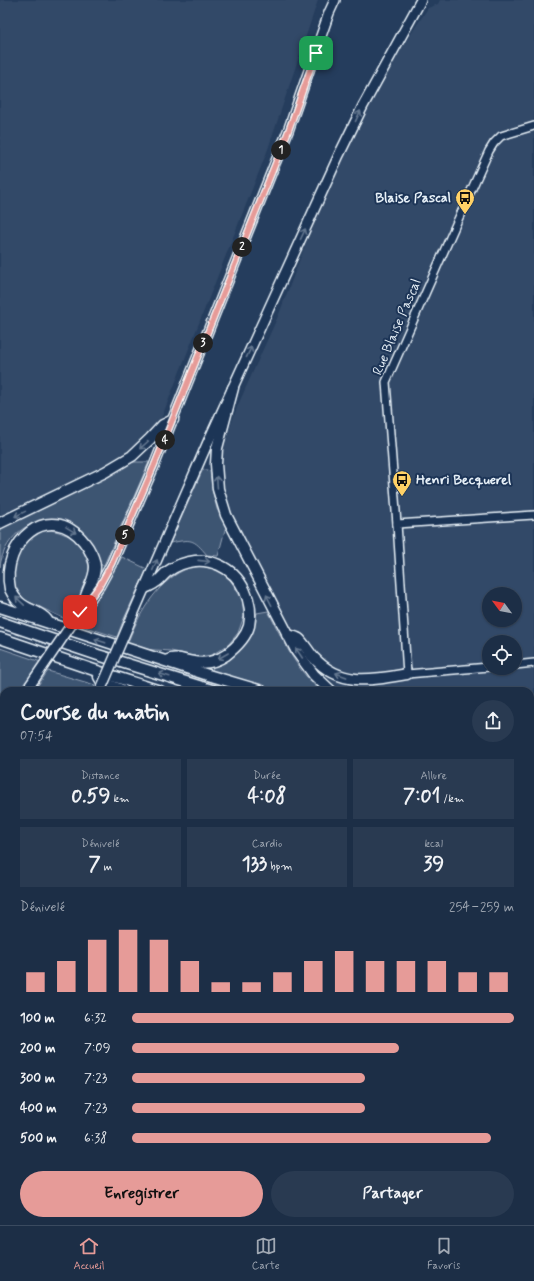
<!DOCTYPE html>
<html lang="fr">
<head>
<meta charset="utf-8">
<style>
  body { margin:0; font-family:Mynerve,sans-serif; background:#293a51; color:#f1f3f6; height:100vh; display:flex; flex-direction:column; font-size:15px; white-space:nowrap }
  * { box-sizing:border-box; margin:0 }
  p { font-size:13px; color:#a0a8b3 }
  .icon { flex:none; width:22px; height:22px; fill:none; stroke:currentColor; stroke-width:2; stroke-linecap:round; stroke-linejoin:round }
  .map { position:relative; flex:1; overflow:hidden }
  .sheet { position:absolute; left:0px; top:687px; width:534px; height:538px; display:flex; flex-direction:column; background:#1c2e46; border-radius:12px 12px 0 0; box-shadow:0 1px 3px #0004,0 0 0 1px #3a4a5f }
  .sheet>* { flex:none }
  .needle { width:26px; rotate:302deg }
  .fabs { position:absolute; left:482px; top:587px; display:grid; gap:8px }
  .fabs a { display:grid; place-items:center; width:40px; height:40px; border-radius:50%; background:#1c2e46; box-shadow:0 1px 3px #0004,0 0 0 1px #3a4a5f; font-size:20px }
  .pin { position:absolute; display:grid; place-items:center; width:34px; height:34px; color:#fff; margin:-17px; border-radius:8px; box-shadow:0 2px 6px #0006 }
  .km { position:absolute; width:20px; height:20px; margin:-10px; border-radius:50%; background:#222; color:#fff; font-size:11px; line-height:20px; text-align:center }
  .round { display:grid; place-items:center; flex:none; width:42px; height:42px; border-radius:21px; background:#293a51 }
  .headline { display:flex; align-items:center; justify-content:space-between; height:68px; padding:0 20px }
  h1 { font-size:22px; font-weight:700; line-height:30px }
  .figures { display:grid; grid-template-columns:repeat(3,1fr); gap:6px; height:68px; padding:4px 20px }
  .figures div { display:grid; align-content:center; border-radius:0px; background:#293a51; text-align:center }
  .figures b { font-size:20px; font-weight:700 }
  .figures small { font-size:11px; font-weight:400 }
  .figures p { font-size:11px }
  .chart { height:112px; padding:8px 20px }
  .chart p { display:flex; justify-content:space-between }
  .chart svg { width:100%; height:72px; margin-top:4px; stroke:#e69b98; stroke-width:6 }
  .action { display:flex; gap:8px; margin-top:auto; padding:8px 20px }
  .action a { flex:1; height:46px; border-radius:24px; background:#e69b98; color:#111; font-size:16px; font-weight:700; line-height:46px; text-align:center }
  .action a+a { background:#293a51; color:#f1f3f6 }
  ul { padding:0 20px; list-style:none; font-size:13px }
  li { display:grid; grid-template-columns:64px 48px 1fr; align-items:center; height:30px }
  li i { height:10px; border-radius:5px; background:#e69b98 }
  .tab-bar { display:flex; justify-content:space-around; align-items:center; height:56px; border-top:1px solid #3a4a5f; background:#1c2e46; font-size:11px; color:#a0a8b3 }
  .tab-bar a { display:grid; justify-items:center; gap:2px }
  .tab-bar .current { color:#e69b98 }
  .map>svg:first-child { display:block }
  .built { fill:#334a68; fill-rule:evenodd }
  .green { fill:#3e5472; stroke:#93a2b5 }
  .lines { fill:none; stroke-linecap:round; stroke-linejoin:round }
  .stream { stroke:#99a8ba; stroke-width:2 }
  .minor-casing { stroke:#e8f1f8; stroke-width:10 }
  .major-casing { stroke:#e8f1f8; stroke-width:12 }
  .highway-casing { stroke:#e8f1f8; stroke-width:13 }
  .minor { stroke:#1d3557; stroke-width:7 }
  .major { stroke:#1d3557; stroke-width:9 }
  .highway { stroke:#1d3557; stroke-width:10 }
  .major-bridge-casing { stroke:#e8f1f8; stroke-width:12; stroke-linecap:butt }
  .major-bridge { stroke:#1d3557; stroke-width:9 }
  .oneway { stroke:#64778f }
  .route-casing { stroke:#fff; stroke-width:8 }
  .route { stroke:#e69b98; stroke-width:5 }
  .labels { text-anchor:middle; dominant-baseline:central; stroke-width:4; stroke-linejoin:round; paint-order:stroke }
  .poi-label { font-size:14px; font-weight:bold; fill:#e8f1f8; stroke:#1d3557; text-anchor:end }
  .street-label { font-size:14px; fill:#e8f1f8; stroke:#1d3557 }
</style>
</head>
<body>
<div class="map">
<svg width="534" height="1225" viewBox="0 0 534 1225">
  <rect width="100%" height="100%" fill="#253d5d"/>
  <filter id="ink" filterUnits="userSpaceOnUse"><feTurbulence type="fractalNoise" baseFrequency=".025" numOctaves="2"/><feDisplacementMap in="SourceGraphic" scale="8" xChannelSelector="R" yChannelSelector="G"/><feConvolveMatrix kernelMatrix="1 2 1 2 8 2 1 2 1" color-interpolation-filters="sRGB"/></filter>
  <g filter="url(#ink)">
    <g class="built">
      <path d="M0,0H318L268,149L159,424L128,453L102,467L0,517Z"/>
      <path d="M440,0H534V762L530,761V691H342L319,670L299,647L230,513L223,488L221,464L225,440L238,405L279,314L313,225L368,106L392,63L428,8L438,4ZM489,594H515V620H489ZM489,642H515V668H489Z"/>
      <path d="M530,850H534V1225H0V974L4,969V1221H530Z"/>
    </g>
    <g class="green">
      <path d="M131,462H149L104,565H99C94,551 92,542 80,531C77,528 73,527 69,525C38,509 3,535 0,567V529Z"/>
      <path d="M203,469L210,471L212,489L217,509L226,526L218,556L207,555C193,538 191,539 170,543Z"/>
      <path d="M46,529L59,532L74,538L83,550L89,566L88,584L85,597L65,619L21,598L13,586V557L32,535Z"/>
      <path d="M122,557L147,569L123,621L117,637L79,625Z"/>
      <path d="M202,566L220,571L231,581L242,599L244,616L238,633L228,645L210,656H193L171,651L141,649L127,645C137,617 156,583 184,570C189,567 196,567 202,566Z"/>
      <path d="M268,611C283,640 295,669 321,691H280L212,672L213,666C242,652 247,644 257,613Z"/>
      <path d="M0,648L41,662L21,691H4V715L0,721Z"/>
      <path d="M48,671L95,685L93,691H34Z"/>
      <path d="M4,748V803C0,791 1,761 4,748Z"/>
      <path d="M0,823L4,827V904L0,914Z"/>
    </g>
    <g class="lines">
      <path class="stream" d="M533,997L534,996"/>
      <defs>
        <g id="minor">
          <path d="M397,524L534,515"/>
          <path d="M515,665L534,663"/>
          <path d="M489,667L407,674L397,524L386,382L456,224L489,151L494,143L501,136L534,126"/>
          <path d="M530,905H534"/>
          <path d="M530,1187H534"/>
          <path d="M67,1225L70,1221"/>
          <path d="M312,1225L328,1221"/>
        </g>
        <g id="major">
          <path d="M84,608L100,585L112,563L154,466L288,131L329,13L335,0"/>
          <path d="M128,626L208,442L339,155L363,106L421,0"/>
          <path d="M26,691L35,678"/>
          <path d="M0,728L4,722"/>
          <path d="M0,921L4,912"/>
        </g>
        <g id="highway">
          <path d="M233,388L217,448L216,464L218,489L226,515L297,652L314,675L331,691"/>
          <path d="M0,523L105,472L132,456L150,439L163,425L173,420"/>
          <path d="M145,588C149,586 153,585 156,582C160,580 163,575 167,572C175,566 185,562 195,561C204,560 212,562 219,565C242,575 254,602 249,626C246,637 235,648 226,655C217,661 205,664 194,662C185,661 176,656 168,660"/>
          <path d="M0,607L208,675L262,691"/>
          <path d="M47,620C40,611 27,610 19,602C15,599 12,593 10,589C0,543 49,498 84,542C89,548 95,559 95,567C95,578 89,586 86,596C85,600 84,604 83,608"/>
          <path d="M0,622L98,655L215,691"/>
          <path d="M287,635C291,636 296,637 299,639C303,642 310,654 314,658C341,687 372,680 407,674"/>
          <path d="M0,638L94,670L160,691"/>
          <path d="M99,677L102,682L124,691"/>
          <path d="M0,742L4,731"/>
          <path d="M530,769L534,770"/>
          <path d="M530,779L534,780"/>
          <path d="M530,800L534,799"/>
          <path d="M0,805L4,812"/>
          <path d="M0,953L4,948"/>
        </g>
      </defs>
      <use href="#minor" class="minor-casing"/>
      <use href="#major" class="major-casing"/>
      <use href="#highway" class="highway-casing"/>
      <use href="#minor" class="minor"/>
      <use href="#major" class="major"/>
      <use href="#highway" class="highway"/>
      <defs>
        <g id="major-bridge">
          <path d="M35,678L80,612"/>
          <path d="M101,689L128,626"/>
        </g>
      </defs>
      <use href="#major-bridge" class="major-bridge-casing"/>
      <use href="#major-bridge" class="major-bridge"/>
    </g>
    <defs><path id="oneway-shaft" d="M-6 0H5M1.5-3L5.5 0L1.5 3" fill="none" stroke-width="1.6" stroke-linecap="round" stroke-linejoin="round"/></defs>
    <g class="oneway">
      <use href="#oneway-shaft" transform="translate(358 116) rotate(-65)"/>
      <use href="#oneway-shaft" transform="translate(303 234) rotate(-65)"/>
      <use href="#oneway-shaft" transform="translate(249 352) rotate(-65)"/>
      <use href="#oneway-shaft" transform="translate(144 445) rotate(138)"/>
      <use href="#oneway-shaft" transform="translate(217 482) rotate(-94)"/>
      <use href="#oneway-shaft" transform="translate(20 514) rotate(154)"/>
      <use href="#oneway-shaft" transform="translate(71 530) rotate(31)"/>
      <use href="#oneway-shaft" transform="translate(204 561) rotate(6)"/>
      <use href="#oneway-shaft" transform="translate(155 565) rotate(-67)"/>
      <use href="#oneway-shaft" transform="translate(269 600) rotate(-117)"/>
      <use href="#oneway-shaft" transform="translate(20 601) rotate(-136)"/>
      <use href="#oneway-shaft" transform="translate(100 641) rotate(-162)"/>
      <use href="#oneway-shaft" transform="translate(299 653) rotate(-124)"/>
      <use href="#oneway-shaft" transform="translate(223 656) rotate(150)"/>
      <use href="#oneway-shaft" transform="translate(164 675) rotate(-163)"/>
      <use href="#oneway-shaft" transform="translate(341 675) rotate(-160)"/>
    </g>
  </g>
  <g class="lines" filter="url(#ink)">
    <defs>
      <path id="route" d="M80,612L100,585L112,563L154,466L288,132L316,53"/>
    </defs>
    <use href="#route" class="route-casing"/>
    <use href="#route" class="route"/>
  </g>
  <defs>
    <symbol id="bus-pin" viewBox="-11 -11 22 30"><path d="M0 17L-7.5 6A9.5 9.5 0 1 1 7.5 6Z" fill="#ffd166" stroke="#1d3557"/><path d="M-5-6H5V4H4V6H2V4H-2V6H-4V4H-5ZM-3.5-4V0h7V-4ZM-3.5 1.2v1.5H-2V1.2ZM2 1.2v1.5H3.5V1.2Z" fill="#111"/></symbol>
  </defs>
  <g fill-rule="evenodd">
    <use href="#bus-pin" x="454" y="187" width="22" height="30"/>
    <use href="#bus-pin" x="391" y="469" width="22" height="30"/>
  </g>
  <g class="labels">
    <g class="poi-label">
      <text x="451" y="198">Blaise Pascal</text>
      <text x="416" y="480" text-anchor="start">Henri Becquerel</text>
    </g>
    <g class="street-label">
      <text transform="translate(397 327) rotate(-67)">Rue Blaise Pascal</text>
    </g>
  </g>
</svg>
<div class="fabs">
<a><svg class="needle" viewBox="-14 -14 28 28"><path d="M0-13l5 13h-10z" fill="#e53935"/><path d="M0 13l5-13h-10z" fill="#a0a8b3"/></svg></a>
<a><svg class="icon" aria-label="locate" viewBox="0 0 24 24"><circle cx="12" cy="12" r="6"/><path d="M12 2v4M12 18v4M2 12h4M18 12h4"/></svg></a>
</div>
<div class="pin" style="left:316px;top:53px;background:#1e9e55"><svg class="icon" aria-label="arrive" viewBox="0 0 24 24"><path d="M6 21V4h12l-3 4 3 4H6"/></svg></div>
<div class="pin" style="left:80px;top:612px;background:#d93025"><svg class="icon" aria-label="check" viewBox="0 0 24 24"><path d="M5 12l5 5 9-10"/></svg></div>
<b class="km" style="left:281px;top:150px">1</b>
<b class="km" style="left:242px;top:247px">2</b>
<b class="km" style="left:203px;top:343px">3</b>
<b class="km" style="left:165px;top:440px">4</b>
<b class="km" style="left:125px;top:535px">5</b>
<section class="sheet">
<div class="headline"><div><h1>Course du matin</h1><p>07:54</p></div><a class="round"><svg class="icon" aria-label="share" viewBox="0 0 24 24"><path d="M12 15V3M7 8l5-5 5 5M5 13v7h14v-7"/></svg></a></div>
<div class="figures">
<div><p>Distance</p><b>0.59<small> km</small></b></div>
<div><p>Durée</p><b>4:08</b></div>
<div><p>Allure</p><b>7:01<small> /km</small></b></div>
</div>
<div class="figures">
<div><p>Dénivelé</p><b>7<small> m</small></b></div>
<div><p>Cardio</p><b>133<small> bpm</small></b></div>
<div><p>kcal</p><b>39</b></div>
</div>
<div class="chart"><p><span>Dénivelé</span>254–259 m</p>
<svg viewBox="0 0 160 44" preserveAspectRatio="none"><path d="M5 44V32M15 44V25M25 44V12M35 44V6M45 44V12M55 44V25M65 44V38M75 44V38M85 44V32M95 44V25M105 44V19M115 44V25M125 44V25M135 44V25M145 44V32M155 44V32"/></svg>
</div>
<ul>
<li><b>100 m</b>6:32<i style="width:100%"></i></li>
<li><b>200 m</b>7:09<i style="width:70%"></i></li>
<li><b>300 m</b>7:23<i style="width:61%"></i></li>
<li><b>400 m</b>7:23<i style="width:61%"></i></li>
<li><b>500 m</b>6:38<i style="width:94%"></i></li>
</ul>
<div class="action"><a>Enregistrer</a><a>Partager</a></div>
</section>
</div>
<nav class="tab-bar">
<a class="current"><svg class="icon" aria-label="home" viewBox="0 0 24 24"><path d="M3 11l9-7 9 7M6 9v11h12V9"/></svg>Accueil</a>
<a><svg class="icon" aria-label="map" viewBox="0 0 24 24"><path d="M3 6l6-2 6 2 6-2v14l-6 2-6-2-6 2zM9 4v14M15 6v14"/></svg>Carte</a>
<a><svg class="icon" aria-label="saved" viewBox="0 0 24 24"><path d="M7 4h10v16l-5-4-5 4z"/></svg>Favoris</a>
</nav>
</body>
</html>
